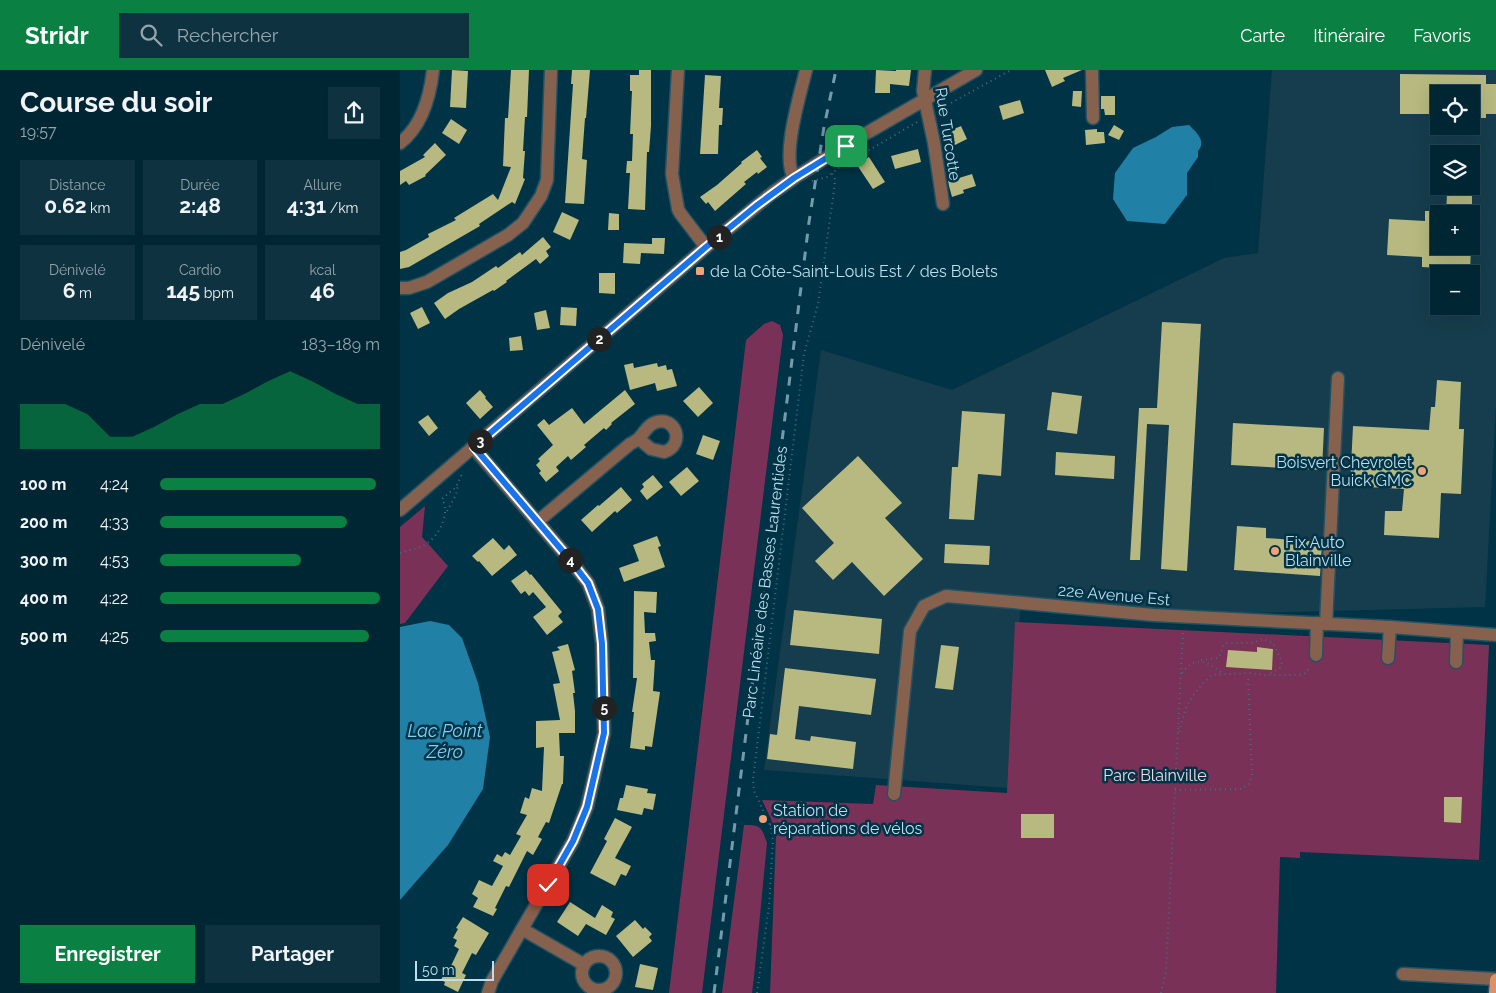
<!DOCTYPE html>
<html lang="fr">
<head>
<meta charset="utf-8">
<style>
  body { margin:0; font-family:Raleway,sans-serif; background:#0e3240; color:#f1f3f6; height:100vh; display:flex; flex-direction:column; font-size:19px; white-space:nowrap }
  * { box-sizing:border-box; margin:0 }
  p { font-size:16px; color:#95a5ac }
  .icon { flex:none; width:28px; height:28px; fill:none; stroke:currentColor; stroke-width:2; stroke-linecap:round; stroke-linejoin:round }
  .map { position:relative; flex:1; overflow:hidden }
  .panel { display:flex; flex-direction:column; background:#002634; width:400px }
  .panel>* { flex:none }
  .fabs { position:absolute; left:1030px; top:15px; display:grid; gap:10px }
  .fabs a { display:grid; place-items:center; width:50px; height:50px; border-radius:0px; background:#002634; box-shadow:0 5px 20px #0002,0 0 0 1px #22434f; font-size:25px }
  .scale { position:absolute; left:15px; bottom:12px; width:79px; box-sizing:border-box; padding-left:5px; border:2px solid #bfdeed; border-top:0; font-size:14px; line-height:18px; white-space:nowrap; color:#bfdeed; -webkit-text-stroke:4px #003346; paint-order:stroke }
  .pin { position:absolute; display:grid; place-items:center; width:42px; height:42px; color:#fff; margin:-21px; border-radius:10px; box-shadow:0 2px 8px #0006 }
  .km { position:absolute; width:25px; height:25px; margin:-12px; border-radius:50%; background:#222; color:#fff; font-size:14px; line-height:25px; text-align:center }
  .round { display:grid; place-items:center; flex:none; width:52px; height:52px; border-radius:0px; background:#0e3240 }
  .head { display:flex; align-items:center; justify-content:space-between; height:85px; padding:0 20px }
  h1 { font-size:28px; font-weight:700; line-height:38px }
  .metrics { display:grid; grid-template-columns:repeat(3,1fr); gap:8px; height:85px; padding:5px 20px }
  .metrics div { display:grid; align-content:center; border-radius:0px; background:#0e3240; text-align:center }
  .metrics b { font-size:21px; font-weight:700 }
  .metrics small { font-size:14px; font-weight:400 }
  .metrics p { font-size:14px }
  .chart { height:140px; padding:10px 20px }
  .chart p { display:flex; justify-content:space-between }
  .chart svg { width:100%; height:90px; margin-top:5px; fill:#0b8043; opacity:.7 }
  .cta { display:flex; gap:10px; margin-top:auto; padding:10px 20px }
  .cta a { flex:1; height:58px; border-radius:0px; background:#0b8043; color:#fff; font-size:20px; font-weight:700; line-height:58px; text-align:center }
  .cta a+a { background:#0e3240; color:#f1f3f6 }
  ul { padding:0 20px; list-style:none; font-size:16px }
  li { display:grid; grid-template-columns:80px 60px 1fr; align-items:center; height:38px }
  li i { height:12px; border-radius:6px; background:#0b8043 }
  header { display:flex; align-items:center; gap:30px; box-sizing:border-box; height:70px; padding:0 25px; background:#0b8043; color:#fff }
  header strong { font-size:24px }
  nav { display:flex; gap:28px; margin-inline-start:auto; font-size:18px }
  .search { width:350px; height:45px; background:#0e3240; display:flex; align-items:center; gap:12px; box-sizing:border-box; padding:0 18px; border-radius:0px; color:#95a5ac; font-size:19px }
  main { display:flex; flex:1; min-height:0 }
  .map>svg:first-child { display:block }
  .built { fill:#163d4d; fill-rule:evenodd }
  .green { fill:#7a3158 }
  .water { fill:#2180a5 }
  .building { fill:#b7b980 }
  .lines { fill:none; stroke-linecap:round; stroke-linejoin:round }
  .minor-casing { stroke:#225264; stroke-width:15 }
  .major-casing { stroke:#225264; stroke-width:15 }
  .path { stroke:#426e80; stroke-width:2; stroke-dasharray:1 4; stroke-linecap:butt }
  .minor { stroke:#86614d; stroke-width:12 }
  .major { stroke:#dd9168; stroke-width:12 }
  .rail { stroke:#749bac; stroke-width:3; stroke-dasharray:9 9; stroke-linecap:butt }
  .route-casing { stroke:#fff; stroke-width:10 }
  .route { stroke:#1a73e8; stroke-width:6 }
  .poi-dot { fill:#f0a378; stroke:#003346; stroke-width:2 }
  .labels { text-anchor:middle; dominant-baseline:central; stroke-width:5; stroke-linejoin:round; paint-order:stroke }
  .street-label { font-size:16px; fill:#bfdeed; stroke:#003346 }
  .poi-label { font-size:16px; fill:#bfdeed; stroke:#003346; text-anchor:start }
  .park-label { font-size:16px; fill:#f1d7e2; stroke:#003346 }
  .water-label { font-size:18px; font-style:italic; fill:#81d1f6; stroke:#003346 }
</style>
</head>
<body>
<header>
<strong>Stridr</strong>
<div class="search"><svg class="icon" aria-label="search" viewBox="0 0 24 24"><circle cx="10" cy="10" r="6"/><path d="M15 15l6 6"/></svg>Rechercher</div>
<nav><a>Carte</a><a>Itinéraire</a><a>Favoris</a></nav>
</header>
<main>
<section class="panel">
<div class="head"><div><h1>Course du soir</h1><p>19:57</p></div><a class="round"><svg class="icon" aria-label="share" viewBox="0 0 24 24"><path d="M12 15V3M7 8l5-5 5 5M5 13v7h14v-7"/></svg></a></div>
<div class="metrics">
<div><p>Distance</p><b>0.62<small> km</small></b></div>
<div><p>Durée</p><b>2:48</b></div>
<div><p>Allure</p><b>4:31<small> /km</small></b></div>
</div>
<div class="metrics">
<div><p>Dénivelé</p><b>6<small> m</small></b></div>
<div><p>Cardio</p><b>145<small> bpm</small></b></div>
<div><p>kcal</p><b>46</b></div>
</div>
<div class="chart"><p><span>Dénivelé</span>183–189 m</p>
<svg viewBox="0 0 160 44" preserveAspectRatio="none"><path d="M0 44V22L10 22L20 22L30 27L40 38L50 38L60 33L70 27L80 22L90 22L100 17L110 11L120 6L130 11L140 17L150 22L160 22V44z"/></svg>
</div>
<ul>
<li><b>100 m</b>4:24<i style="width:98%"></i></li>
<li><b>200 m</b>4:33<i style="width:85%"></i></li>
<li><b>300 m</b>4:53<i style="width:64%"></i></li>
<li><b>400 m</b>4:22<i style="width:100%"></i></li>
<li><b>500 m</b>4:25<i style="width:95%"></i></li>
</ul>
<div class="cta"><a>Enregistrer</a><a>Partager</a></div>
</section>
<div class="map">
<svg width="1096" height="923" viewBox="0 0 1096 923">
  <rect width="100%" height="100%" fill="#003346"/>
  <path class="built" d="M872,0H1096V336L1085,537L806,544L621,528L608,718L364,700L421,280L552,320L824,188L858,183ZM1039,24H1071V56H1039ZM1039,84H1071V116H1039ZM1039,144H1071V176H1039ZM1039,204H1071V236H1039Z"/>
  <g class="green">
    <path d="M372,251L380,255L383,265L302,923H269L346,270L364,254Z"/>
    <path d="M25,436L22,467L48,496L5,553L0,554V457Z"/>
    <path d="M615,552L1089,575L1079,790L900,782V788L880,787L876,923H370L376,765L371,749L362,730L473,734L476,715L607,723Z"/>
    <path d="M344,755C362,755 361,757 367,773L354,907L352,923H322Z"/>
  </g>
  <g class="water">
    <path d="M789,55C796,62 807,71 798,81V87L787,103V125L765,154L727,151L713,129L715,103L733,78L756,67L772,57Z"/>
    <path d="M30,551L49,555L62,568L78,613L90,667L83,719L48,775L0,830V557Z"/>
  </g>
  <g class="building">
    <path d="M52,0L68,1L66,38L50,37Z"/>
    <path d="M111,0H129L127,47H125L123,81H125L123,108L125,109L115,134L112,132L79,154L80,156L9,197L0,199V182L6,180L29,167L28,164L56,150L54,148L93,124L98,130L111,97L103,96L105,48H108Z"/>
    <path d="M172,0H190L186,48H185L182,89L187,90L184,134L165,133L173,14H171Z"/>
    <path d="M239,0H251V56L249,82H247L245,140L228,139L230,103H226L227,91H232L233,64H230L232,21H230V5H239Z"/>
    <path d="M476,0L496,1V0H511L509,16L490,14V23H475Z"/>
    <path d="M645,0H682L663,8L665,11L652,17Z"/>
    <path d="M1000,4L1086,5V14H1096V44H1086V48H1071V24H1039V44H1000Z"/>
    <path d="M305,5L321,6L319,38H323L322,55H319L318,84H300Z"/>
    <path d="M673,21H682L681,37L672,36Z"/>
    <path d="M701,26H715V45H705L704,39H701Z"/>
    <path d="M620,30L624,43L603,50L599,36Z"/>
    <path d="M51,49L67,60L59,74L42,63Z"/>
    <path d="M714,55L724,61L719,70L708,65Z"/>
    <path d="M561,56L567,69L553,76L547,62Z"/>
    <path d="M697,59V62H704L705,73L686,75L685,60Z"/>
    <path d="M35,73L46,85L25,105L26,106L9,115L6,111L0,115V101L25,87L23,85Z"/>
    <path d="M518,79L521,92L495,99L491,86Z"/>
    <path d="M357,80L362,87L360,88L367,97L358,104L357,102L344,112L346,114L315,141L308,132L306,134L300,127L317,115L342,93L341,92Z"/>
    <path d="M469,87L485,112L473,119L457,95Z"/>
    <path d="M556,101L559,108L572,104L576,116L563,120L564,123L552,127L549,116L547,104Z"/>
    <path d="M1047,125H1072V144H1046Z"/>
    <path d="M1025,141H1039V176H1071L1070,204H1040L1039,198L1022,197V187L987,185L989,149L1025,151Z"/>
    <path d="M162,142L179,150L170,170L153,162Z"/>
    <path d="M209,143L219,144V160H208Z"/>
    <path d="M143,167L151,177L146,181L149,186L140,194L136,189L106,211L107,212L94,221L93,220L59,239L45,249L34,233L48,223L72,212L96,196L98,198L120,182L122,185Z"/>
    <path d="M252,168H265L264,184L241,183L240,194L223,193L224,173L252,174Z"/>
    <path d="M199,203H215V224L199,223Z"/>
    <path d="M22,237L30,253L18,259L10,243Z"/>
    <path d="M161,237L177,238L176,256L160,255Z"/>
    <path d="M146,240L150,258L137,260L134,243Z"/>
    <path d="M762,252L801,254L787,501L761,499L769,355L747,354L740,490H730L739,338H757Z"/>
    <path d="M121,266L123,280L110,281L109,268Z"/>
    <path d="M233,293L234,298L257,293L258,297L266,295L267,300L272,299L277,316L257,321L255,313L230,320L224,295Z"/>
    <path d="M1037,310L1061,312L1059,359H1064L1061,424L1041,423L1039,468L984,465L985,441H1002L1004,419L950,416L953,356L1029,360L1031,337H1035Z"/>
    <path d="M299,317L313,333L298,347L283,331Z"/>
    <path d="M80,320L86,327L85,328L93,337L80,349L66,333Z"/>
    <path d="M225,320L235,334L211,353L212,354L206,360L204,358L184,375L186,377L171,390L168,386L156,397L159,401L146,412L139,403L141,401L136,395L140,391L138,389L153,375L137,355L144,349L149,355L172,338L184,354Z"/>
    <path d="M652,322L682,326L677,364L647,360Z"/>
    <path d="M562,341L605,344L601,406L578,404L574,450L549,449L552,397H558Z"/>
    <path d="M28,345L38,358L29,366L18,352Z"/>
    <path d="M833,353L924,358L922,400L831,395Z"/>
    <path d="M303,365L320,371L313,390L296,384Z"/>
    <path d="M656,382L715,386L714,409L655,405Z"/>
    <path d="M458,386L502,433L485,448L523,489L484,526L452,492L433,510L415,491L434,473L402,438Z"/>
    <path d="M287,397L299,411L281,426L269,412Z"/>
    <path d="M253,405L263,417L247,430L240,421L244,417L242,414Z"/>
    <path d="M221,417L232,430L217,443L215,441L192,462L181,450L198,435L199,436Z"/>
    <path d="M837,456L866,458V468L922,472L920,506L834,500Z"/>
    <path d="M257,466L261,476L258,477L265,497L224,512L219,498L239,491L233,475Z"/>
    <path d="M93,468L104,480L109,475L117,485L92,506L79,491L78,492L72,486Z"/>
    <path d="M545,474L590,476L589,495L544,493Z"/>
    <path d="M126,500L130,505L131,504L162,542L158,546L163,552L147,565L133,547L146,537L133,522L129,526L125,521L121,524L111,511Z"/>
    <path d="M234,521L257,522L256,543L244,542L245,563H255L256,571L249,572L251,590H255L253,621L260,622L252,677L245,676V680L230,678L234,642H232L237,608H233Z"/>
    <path d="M394,540L482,549L479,584L390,575Z"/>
    <path d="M168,574L175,600L172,601L175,623H173L175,641V663H159L160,686H164L163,714H162L149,753L146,752L138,767L142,769L133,785L127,781L109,817L106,816L95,838L97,839L93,846L73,837L78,828L72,824L79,810L92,816L103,796L93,791L97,784L102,787L105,782L110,785L121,766L116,764L127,745L120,743L125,727L129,729L132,718L142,721L144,677L136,678V651L160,650L153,614L160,613L152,582L160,580L157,577Z"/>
    <path d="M541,575L559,577L553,620L535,618Z"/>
    <path d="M857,577L873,579L872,600L826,597L828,580L857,582Z"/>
    <path d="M385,598L476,609L471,645L399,636L395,669L410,671L411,666L456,672L453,699L367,689L370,664L377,665Z"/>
    <path d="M226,715L248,719L247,723L256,724L253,740L244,738L242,745L217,740L220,728H223Z"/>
    <path d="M1044,727H1062L1061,753L1044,752Z"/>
    <rect x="621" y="744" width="33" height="24"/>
    <path d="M215,748L232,757L215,788L231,796L226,806L221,804L215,816L190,803L207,771L204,769Z"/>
    <path d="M170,832L195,848L202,835L213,842L211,847L215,849L206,865L186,854L178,866L157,852Z"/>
    <path d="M63,847L89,863L76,885L72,883L62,903L66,905L58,922L44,915L45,912L41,910L47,897L50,898L59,879L54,876L57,870L53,868L58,859L56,858Z"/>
    <path d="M235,850L243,859L245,857L252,864L249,867L252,871L233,887L216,866Z"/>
    <path d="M240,894L258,898L253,920L235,917Z"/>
  </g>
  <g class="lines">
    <defs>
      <g id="minor">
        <path d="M278,0L272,104L278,139L280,143L306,177"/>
        <path d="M525,0L523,21L534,73L543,134"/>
        <path d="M692,0L693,48"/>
        <path d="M0,73C22,56 30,27 33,0"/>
        <path d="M394,108C381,86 400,25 406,0"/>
        <path d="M0,218H9L27,212L108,165L123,153L141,126L147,110L151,0"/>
        <path d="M73,377L171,491L188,513L198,539L202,574L204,663L187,737L173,771L92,911L88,923"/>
        <path d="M0,440L306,177L371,124L394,108L446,75L576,0"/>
        <path d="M137,452L230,374C234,372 238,370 240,367C245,362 247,356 254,353C276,344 286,375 264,382L251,379L239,369"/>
        <path d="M926,554L938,308"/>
        <path d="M916,585L917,553"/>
        <path d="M988,588L990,557"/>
        <path d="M1056,592L1057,563"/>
        <path d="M494,724L510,561L524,536L546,526L754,545L990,557L1096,565"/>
        <path d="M122,859L183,894"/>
        <circle cx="199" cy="903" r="17"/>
        <path d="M1003,904L1096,909"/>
      </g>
      <path id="major" d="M1095,923L1096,910"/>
    </defs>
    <use href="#minor" class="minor-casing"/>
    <use href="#major" class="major-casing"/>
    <g class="path">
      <path d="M538,40L611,0"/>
      <path d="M412,111L427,107L440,97L519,51"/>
      <path d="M47,441L56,425L58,416"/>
      <path d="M0,483C9,480 18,479 26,474C39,466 51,443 42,429L56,417L63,402"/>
      <path d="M801,590L818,588L821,584L823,576L826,573H851L864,569L873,573L882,592L880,598L868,604"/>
      <path d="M782,603C796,584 808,592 823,604"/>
      <path d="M779,662L785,640L790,630L803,613L812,605L850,603L866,605H898L904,604L911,596"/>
      <path d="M775,720L841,719L849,714L852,706L848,605"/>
      <path d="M370,755L381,750"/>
      <path d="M357,923L369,836L373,770L370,755L354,721L353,710L404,284L418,234L434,120L435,109L432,103"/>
      <path d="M761,923L766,901L783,559"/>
    </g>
    <use href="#minor" class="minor"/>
    <use href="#major" class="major"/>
    <path class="rail" d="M314,923L409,152L424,57L436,0"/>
  </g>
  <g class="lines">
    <defs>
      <path id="route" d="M148,815L173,771L187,737L204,663L202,574L198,539L188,513L171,491L74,377L306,177L356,136L394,108L446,76"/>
    </defs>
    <use href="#route" class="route-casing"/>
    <use href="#route" class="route"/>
  </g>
  <g class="poi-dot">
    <rect x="295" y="196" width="10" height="10" rx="2.5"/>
    <circle cx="1022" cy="401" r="5"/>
    <circle cx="875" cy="481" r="5"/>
    <circle cx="363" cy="749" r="5"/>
  </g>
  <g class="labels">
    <g class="street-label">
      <text transform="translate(548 64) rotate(81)">Rue Turcotte</text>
      <text transform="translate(365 512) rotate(-83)">Parc Linéaire des Basses Laurentides</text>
      <text transform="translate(714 525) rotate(5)">22e Avenue Est</text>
    </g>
    <g class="poi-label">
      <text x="310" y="201">de la Côte-Saint-Louis Est / des Bolets</text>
      <text x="1012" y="392" text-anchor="end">Boisvert Chevrolet<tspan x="1012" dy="18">Buick GMC</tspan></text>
      <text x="885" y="472">Fix Auto<tspan x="885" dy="18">Blainville</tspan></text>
      <text x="373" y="740">Station de<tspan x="373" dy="18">réparations de vélos</tspan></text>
    </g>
    <g class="park-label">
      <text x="755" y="705">Parc Blainville</text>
    </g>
    <g class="water-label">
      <text x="45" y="660">Lac Point<tspan x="45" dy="21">Zéro</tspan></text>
    </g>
  </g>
</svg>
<div class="fabs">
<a><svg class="icon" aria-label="locate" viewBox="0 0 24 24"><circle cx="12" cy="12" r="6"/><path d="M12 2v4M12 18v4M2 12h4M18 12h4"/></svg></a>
<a><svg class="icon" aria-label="layers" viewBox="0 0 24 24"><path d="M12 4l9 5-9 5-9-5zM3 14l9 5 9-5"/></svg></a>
<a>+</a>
<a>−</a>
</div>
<div class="scale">50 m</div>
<div class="pin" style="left:446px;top:76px;background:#1e9e55"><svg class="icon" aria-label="arrive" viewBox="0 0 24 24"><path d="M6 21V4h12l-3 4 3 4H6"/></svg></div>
<div class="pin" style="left:148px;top:815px;background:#d93025"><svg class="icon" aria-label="check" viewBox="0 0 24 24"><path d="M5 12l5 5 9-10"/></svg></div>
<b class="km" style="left:319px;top:167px">1</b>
<b class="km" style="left:199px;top:269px">2</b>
<b class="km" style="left:80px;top:371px">3</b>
<b class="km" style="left:170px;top:490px">4</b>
<b class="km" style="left:204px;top:638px">5</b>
</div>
</main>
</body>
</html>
